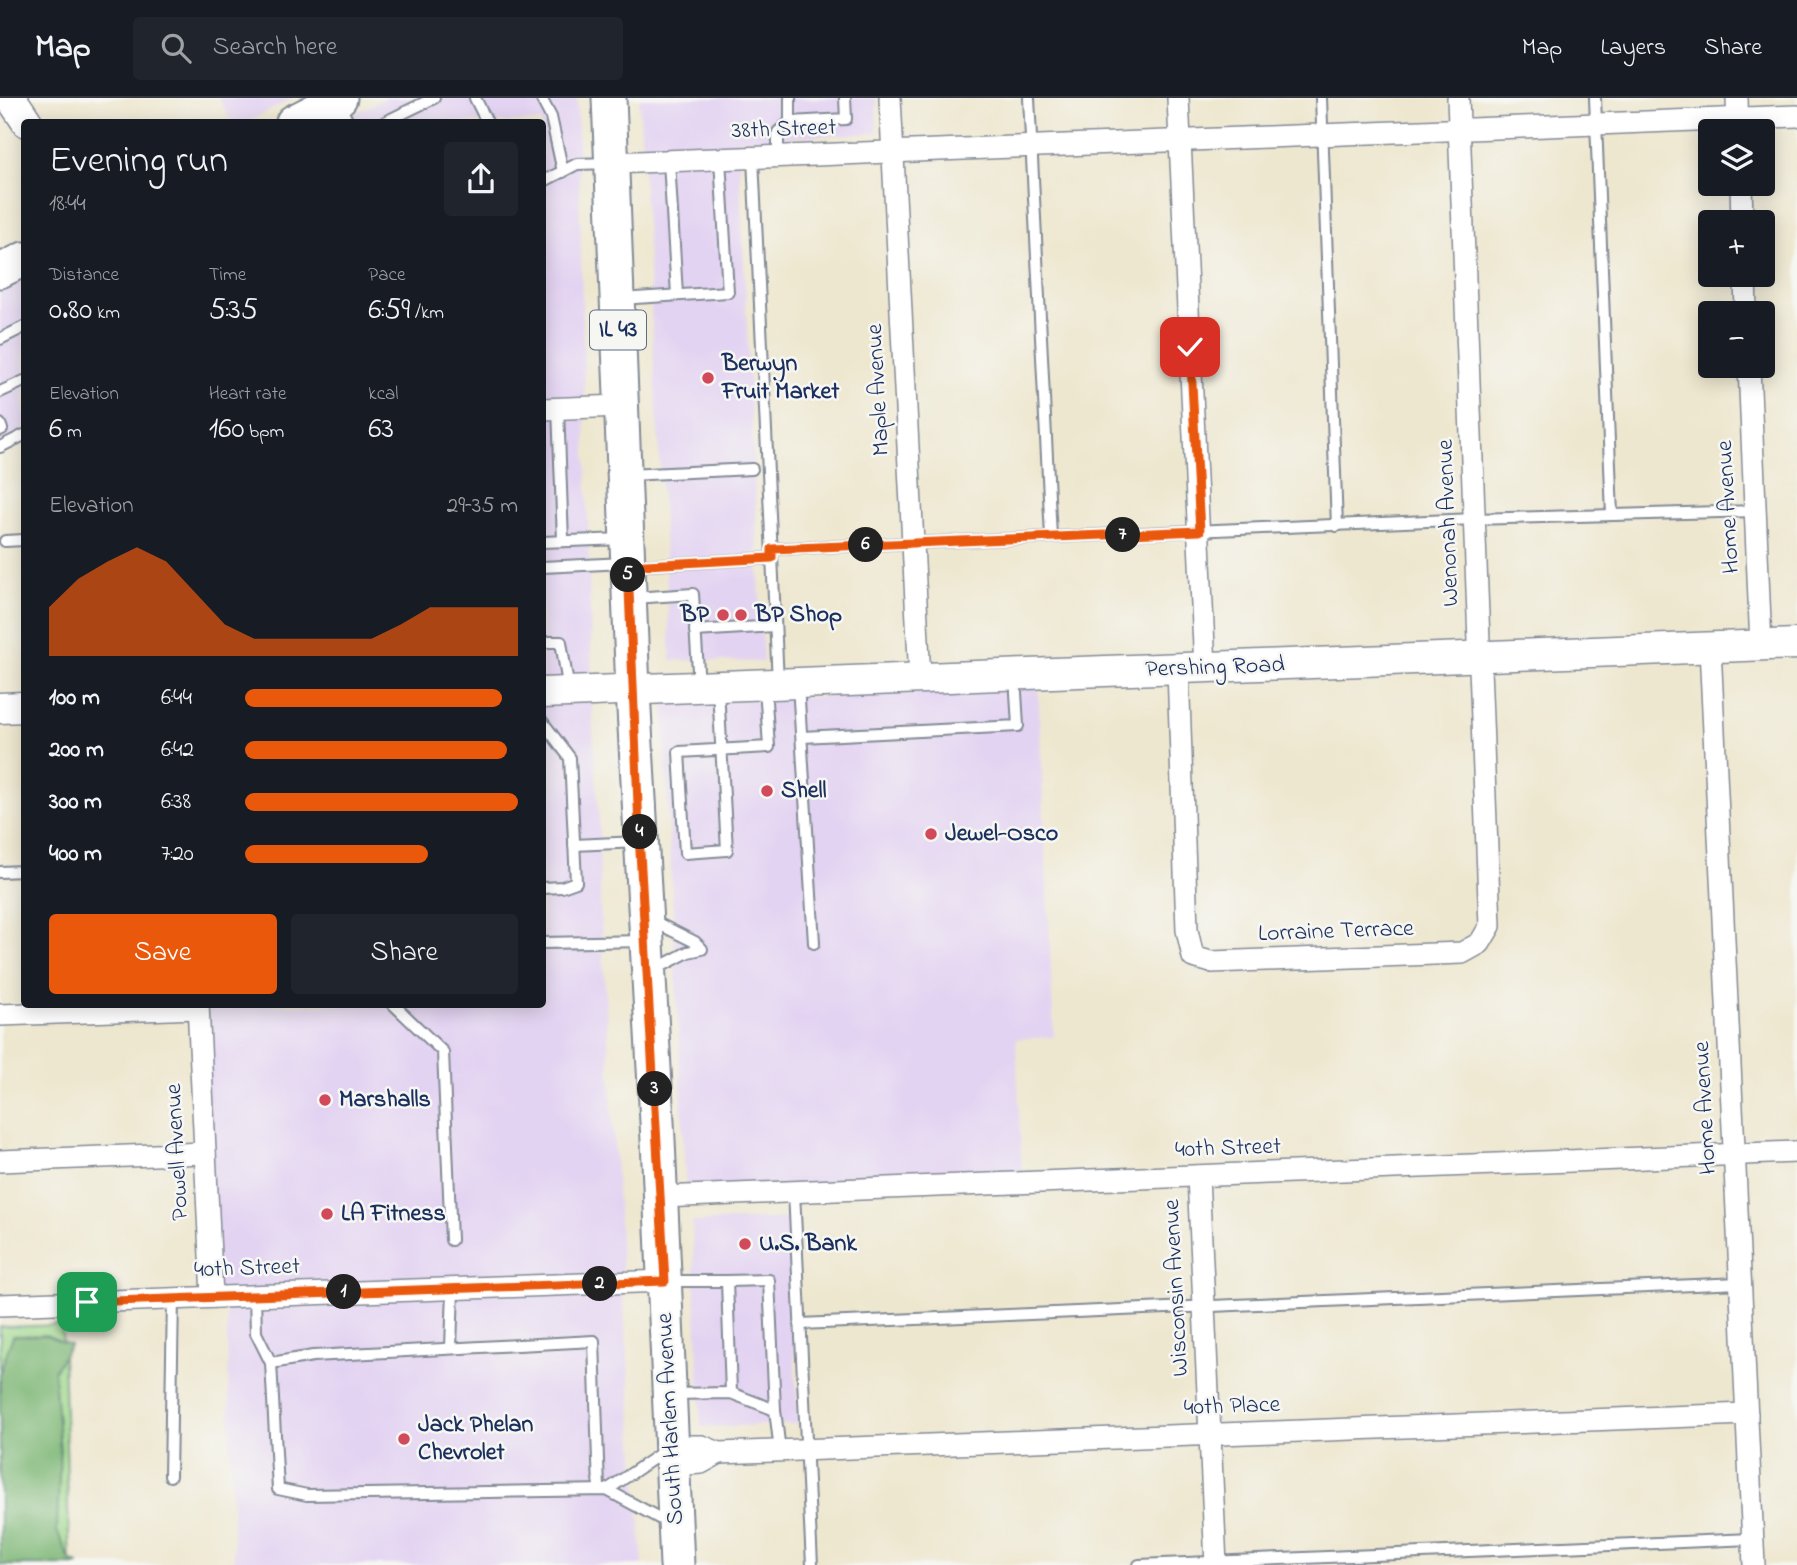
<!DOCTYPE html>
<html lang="en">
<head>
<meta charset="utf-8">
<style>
  body { margin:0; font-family:"Indie Flower",sans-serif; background:#20242c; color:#f1f3f6; height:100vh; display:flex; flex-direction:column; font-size:26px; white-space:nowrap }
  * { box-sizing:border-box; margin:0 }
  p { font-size:23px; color:#9ea1a6 }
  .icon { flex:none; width:38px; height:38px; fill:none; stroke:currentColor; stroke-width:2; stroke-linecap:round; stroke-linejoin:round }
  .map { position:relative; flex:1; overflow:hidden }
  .drawer { position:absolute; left:21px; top:21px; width:525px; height:889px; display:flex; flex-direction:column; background:#171b24; border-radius:7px; box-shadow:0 4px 18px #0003 }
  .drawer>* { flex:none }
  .buttons { position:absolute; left:1698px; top:21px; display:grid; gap:14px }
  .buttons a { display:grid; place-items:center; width:77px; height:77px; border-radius:7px; background:#171b24; box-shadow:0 4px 18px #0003; font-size:35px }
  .pin { position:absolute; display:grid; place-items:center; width:60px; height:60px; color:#fff; margin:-30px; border-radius:14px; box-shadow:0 4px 10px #0006 }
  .km { position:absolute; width:35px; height:35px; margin:-18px; border-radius:50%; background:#222; color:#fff; font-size:19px; line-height:35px; text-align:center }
  .round { display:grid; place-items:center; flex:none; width:74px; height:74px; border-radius:7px; background:#20242c }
  .overview { display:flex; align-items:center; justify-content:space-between; height:119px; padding:0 28px }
  h1 { font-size:38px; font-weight:600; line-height:52px }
  .figures { display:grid; grid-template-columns:repeat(3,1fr); gap:10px; height:119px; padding:7px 28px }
  .figures div { display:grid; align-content:center }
  .figures b { font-size:30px; font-weight:600 }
  .figures small { font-size:19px; font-weight:400 }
  .figures p { font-size:19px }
  .chart { height:196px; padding:14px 28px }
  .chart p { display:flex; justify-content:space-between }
  .chart svg { width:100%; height:126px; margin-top:7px; fill:#ea580c; opacity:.7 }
  .cta { display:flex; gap:14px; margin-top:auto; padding:14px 28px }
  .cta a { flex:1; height:80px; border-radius:7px; background:#ea580c; color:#fff; font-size:28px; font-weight:600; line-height:80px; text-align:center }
  .cta a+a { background:#20242c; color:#f1f3f6 }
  ul { padding:0 28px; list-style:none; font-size:23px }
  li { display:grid; grid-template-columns:112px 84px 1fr; align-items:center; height:52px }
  li i { height:18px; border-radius:9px; background:#ea580c }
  header { display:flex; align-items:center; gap:42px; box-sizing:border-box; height:98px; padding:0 35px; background:#171b24; border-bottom:2px solid #363941 }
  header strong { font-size:33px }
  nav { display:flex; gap:38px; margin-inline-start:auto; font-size:24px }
  .search { width:490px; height:63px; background:#20242c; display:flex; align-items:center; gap:18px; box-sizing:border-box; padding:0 24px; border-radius:7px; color:#9ea1a6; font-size:26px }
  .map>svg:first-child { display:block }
  .built { fill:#e3d3f2 }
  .green { fill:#9fd88b; stroke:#5d8474; stroke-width:2 }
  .forest { fill:#7fb877; stroke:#4d746a; stroke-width:2 }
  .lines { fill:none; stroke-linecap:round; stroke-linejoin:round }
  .lane-casing { stroke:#848b96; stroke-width:14 }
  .street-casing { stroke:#848b96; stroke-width:24 }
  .secondary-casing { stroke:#848b96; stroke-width:33 }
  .primary-casing { stroke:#848b96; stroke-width:37 }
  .lane { stroke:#fff; stroke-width:10 }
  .street { stroke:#fff; stroke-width:21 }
  .secondary { stroke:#fff; stroke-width:30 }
  .primary { stroke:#fff; stroke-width:33 }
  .route-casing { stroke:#fff; stroke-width:14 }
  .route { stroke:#ea580c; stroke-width:9 }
  .poi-dot { fill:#d1495b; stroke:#f6f6f2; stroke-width:2.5 }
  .labels { text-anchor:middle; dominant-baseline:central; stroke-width:5; stroke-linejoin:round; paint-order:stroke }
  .shield { fill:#f6f6f2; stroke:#5d6b8a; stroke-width:2 }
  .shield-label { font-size:23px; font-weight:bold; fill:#1b2f5e }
  .street-label { font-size:24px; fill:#1b2f5e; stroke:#f6f6f2 }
  .poi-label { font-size:24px; font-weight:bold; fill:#1b2f5e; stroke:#f6f6f2; text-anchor:start }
</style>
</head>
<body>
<header>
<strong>Map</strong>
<div class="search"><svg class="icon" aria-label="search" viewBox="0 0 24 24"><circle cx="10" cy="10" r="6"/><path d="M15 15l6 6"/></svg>Search here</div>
<nav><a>Map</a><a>Layers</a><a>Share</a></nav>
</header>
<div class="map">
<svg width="1797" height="1467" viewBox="0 0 1797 1467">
  <rect width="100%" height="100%" fill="#f6f6f2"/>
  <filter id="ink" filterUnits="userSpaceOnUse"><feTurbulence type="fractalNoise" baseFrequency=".0143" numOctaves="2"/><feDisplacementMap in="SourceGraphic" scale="14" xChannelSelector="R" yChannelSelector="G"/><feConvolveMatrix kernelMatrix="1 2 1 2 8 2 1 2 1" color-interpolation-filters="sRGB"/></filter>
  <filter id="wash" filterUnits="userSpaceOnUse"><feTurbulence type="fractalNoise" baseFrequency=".00686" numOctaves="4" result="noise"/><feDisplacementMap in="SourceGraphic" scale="28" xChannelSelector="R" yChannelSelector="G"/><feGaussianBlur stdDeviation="1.57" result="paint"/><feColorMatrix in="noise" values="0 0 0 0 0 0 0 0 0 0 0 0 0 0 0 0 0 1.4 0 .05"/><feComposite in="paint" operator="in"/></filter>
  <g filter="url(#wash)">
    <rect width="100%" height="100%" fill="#eee7cf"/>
    <g class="built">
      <path d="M219,0H293L248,24H231Z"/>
      <path d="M386,0H577L593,627L599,719L600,807L624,1210L643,1467H234L226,1200L212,1199L198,907L542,906V24H337Z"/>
      <path d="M639,0H876L877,35L738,42L763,564L671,562Z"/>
      <path d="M24,179V337L0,349V190Z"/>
      <path d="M1038,589L1054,939L1016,941L1022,1080L686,1096L663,606Z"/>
      <path d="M788,1120L798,1326L701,1329L692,1124Z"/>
    </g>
    <path class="green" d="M62,1227L70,1467H0V1229Z"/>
    <path class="forest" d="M46,1237L70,1247L54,1273L60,1352L57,1433L70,1462L80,1467H0V1274L13,1238Z"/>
  </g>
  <g filter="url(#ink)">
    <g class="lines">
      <defs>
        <g id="lane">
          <path d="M475,0L487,24"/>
          <path d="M541,0L551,19L563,74"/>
          <path d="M790,0V24"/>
          <path d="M1029,0L1051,439"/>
          <path d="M1321,0L1337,428"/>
          <path d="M1595,0L1612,417"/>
          <path d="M338,4L348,24"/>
          <path d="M385,24L434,0"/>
          <path d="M778,59V34L790,24L846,21L845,0"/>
          <path d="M753,60L778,584"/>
          <path d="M669,63L677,197"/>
          <path d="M542,84L577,66L609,65"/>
          <path d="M620,201L728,194L720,61"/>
          <path d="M0,241L24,229"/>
          <path d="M0,294L24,283"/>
          <path d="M558,310L563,443"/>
          <path d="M0,326L2,331L0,332"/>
          <path d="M0,349L24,337"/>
          <path d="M627,377L752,371"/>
          <path d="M5,443L24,442"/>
          <path d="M542,444L624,441"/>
          <path d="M772,451L1475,421L1755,413"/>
          <path d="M631,468L772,460"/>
          <path d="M542,469L625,465"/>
          <path d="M633,500L693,496L699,588"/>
          <path d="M695,533L775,528"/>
          <path d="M542,544H561L569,593"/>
          <path d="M798,586L814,845"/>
          <path d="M718,591C721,644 724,698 727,752L685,755L679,654L769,649L765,588"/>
          <path d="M542,623L570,660L576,784L562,789L542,790"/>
          <path d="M802,639L1018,628L1015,578"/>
          <path d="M574,747L638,744"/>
          <path d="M0,774L24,773"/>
          <path d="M653,823L695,844L702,851L688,854L654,872"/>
          <path d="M542,845L645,843"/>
          <path d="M393,906L443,954L451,1142"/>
          <path d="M794,1094L812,1467"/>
          <path d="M667,1183H727L731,1295"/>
          <path d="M727,1183L769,1182L775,1312"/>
          <path d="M255,1197L256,1235L271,1265L278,1391L307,1397L607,1392L670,1426"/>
          <path d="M800,1226L1740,1185"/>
          <path d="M451,1250L453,1191"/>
          <path d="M271,1265L313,1258L594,1243L599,1392"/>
          <path d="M672,1296L731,1295L775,1312L780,1353"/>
          <path d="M170,1378L173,1200"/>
          <path d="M607,1392L666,1352"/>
          <path d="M1139,1467L1752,1441"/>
        </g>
        <g id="street">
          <path d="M890,0L920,581"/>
          <path d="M1178,0L1205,570"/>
          <path d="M1737,0L1738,33"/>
          <path d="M612,65L1797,18"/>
          <path d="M1741,86L1742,124"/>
          <path d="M1745,177L1746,215"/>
          <path d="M1749,268L1761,548"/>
          <path d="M542,311L621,308"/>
          <path d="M1710,550L1754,1467"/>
          <path d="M1178,571L1187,832L1193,859L1211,864L1462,855L1480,845L1490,828L1458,0"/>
          <path d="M198,906L212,1199"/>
          <path d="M0,917L198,910"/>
          <path d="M0,1063L205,1055"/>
          <path d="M1198,1078L1216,1467"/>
          <path d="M661,1099L1797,1054"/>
          <path d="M0,1207L665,1183"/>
          <path d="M672,1348H702L719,1355L1747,1316"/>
          <path d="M673,1367L701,1365L719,1355"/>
        </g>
        <g id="secondary">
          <path d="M11,0L27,24"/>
          <path d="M542,595L1797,546"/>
          <path d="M0,610L24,609"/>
        </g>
        <g id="primary">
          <path d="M609,0L633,593L658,1042L677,1467"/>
          <path d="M293,24L340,0"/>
          <path d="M0,173L24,161"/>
        </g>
      </defs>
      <use href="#lane" class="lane-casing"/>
      <use href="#street" class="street-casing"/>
      <use href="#secondary" class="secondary-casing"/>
      <use href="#primary" class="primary-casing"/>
      <use href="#lane" class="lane"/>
      <use href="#street" class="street"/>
      <use href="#secondary" class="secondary"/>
      <use href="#primary" class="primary"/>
    </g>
  </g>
  <g class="lines" filter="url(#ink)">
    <defs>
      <path id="route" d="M87,1204L665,1183L640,754L628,468L772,460V451L1200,433L1190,249"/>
    </defs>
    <use href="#route" class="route-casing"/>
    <use href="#route" class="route"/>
  </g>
  <g class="poi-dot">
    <circle cx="708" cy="280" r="7"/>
    <circle cx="723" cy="517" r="7"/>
    <circle cx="741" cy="517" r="7"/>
    <circle cx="767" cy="693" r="7"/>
    <circle cx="931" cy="736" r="7"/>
    <circle cx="325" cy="1002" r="7"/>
    <circle cx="327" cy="1116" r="7"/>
    <circle cx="745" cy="1146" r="7"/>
    <circle cx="404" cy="1341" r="7"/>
  </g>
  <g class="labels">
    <rect class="shield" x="590" y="212.5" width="56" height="39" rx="5"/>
    <g class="shield-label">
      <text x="618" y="232">IL 43</text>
    </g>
    <g class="street-label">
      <text transform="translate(784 32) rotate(-2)">38th Street</text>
      <text transform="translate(879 292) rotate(-93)">Maple Avenue</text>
      <text transform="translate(1729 409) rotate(-93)">Home Avenue</text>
      <text transform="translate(1449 425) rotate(-92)">Wenonah Avenue</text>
      <text transform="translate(1215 570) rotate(-2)">Pershing Road</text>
      <text transform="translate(1336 834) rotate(-2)">Lorraine Terrace</text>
      <text transform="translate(1706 1010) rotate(-93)">Home Avenue</text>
      <text transform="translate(1228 1051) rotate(-2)">40th Street</text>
      <text transform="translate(178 1054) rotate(-93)">Powell Avenue</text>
      <text transform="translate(247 1171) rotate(-2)">40th Street</text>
      <text transform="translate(1177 1190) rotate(-93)">Wisconsin Avenue</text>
      <text transform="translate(1232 1309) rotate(-2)">40th Place</text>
      <text transform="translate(671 1321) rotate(-93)">South Harlem Avenue</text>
    </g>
    <g class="poi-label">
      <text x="722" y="266">Berwyn<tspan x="722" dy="28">Fruit Market</tspan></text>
      <text x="709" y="517" text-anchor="end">BP</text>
      <text x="755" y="517">BP Shop</text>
      <text x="781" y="693">Shell</text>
      <text x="945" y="736">Jewel-Osco</text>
      <text x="339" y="1002">Marshalls</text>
      <text x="341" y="1116">LA Fitness</text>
      <text x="759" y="1146">U.S. Bank</text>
      <text x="418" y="1327">Jack Phelan<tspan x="418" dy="28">Chevrolet</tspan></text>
    </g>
  </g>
</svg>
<div class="buttons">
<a><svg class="icon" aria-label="layers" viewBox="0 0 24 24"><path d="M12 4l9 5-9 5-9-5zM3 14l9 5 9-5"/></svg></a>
<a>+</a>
<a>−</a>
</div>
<div class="pin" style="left:87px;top:1204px;background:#1e9e55"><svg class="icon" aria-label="arrive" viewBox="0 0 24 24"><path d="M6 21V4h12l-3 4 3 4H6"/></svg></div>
<div class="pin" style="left:1190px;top:249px;background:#d93025"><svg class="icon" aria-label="check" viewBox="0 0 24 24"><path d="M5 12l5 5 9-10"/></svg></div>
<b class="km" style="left:344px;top:1194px">1</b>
<b class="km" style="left:600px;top:1186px">2</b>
<b class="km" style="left:655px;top:991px">3</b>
<b class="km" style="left:640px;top:734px">4</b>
<b class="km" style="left:628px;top:477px">5</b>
<b class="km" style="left:866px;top:447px">6</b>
<b class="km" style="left:1123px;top:437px">7</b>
<section class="drawer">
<div class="overview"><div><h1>Evening run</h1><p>18:44</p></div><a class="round"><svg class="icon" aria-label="share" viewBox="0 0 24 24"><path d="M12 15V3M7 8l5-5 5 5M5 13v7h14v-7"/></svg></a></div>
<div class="figures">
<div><p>Distance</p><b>0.80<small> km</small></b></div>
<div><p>Time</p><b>5:35</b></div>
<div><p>Pace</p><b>6:59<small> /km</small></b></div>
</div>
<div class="figures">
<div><p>Elevation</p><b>6<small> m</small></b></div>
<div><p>Heart rate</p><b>160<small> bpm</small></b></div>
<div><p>kcal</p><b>63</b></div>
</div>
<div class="chart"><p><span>Elevation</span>29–35 m</p>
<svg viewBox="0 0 160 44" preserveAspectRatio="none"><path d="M0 44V27L10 17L20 11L30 6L40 11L50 22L60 33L70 38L80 38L90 38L100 38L110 38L120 33L130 27L140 27L150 27L160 27V44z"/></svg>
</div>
<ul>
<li><b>100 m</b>6:44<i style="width:94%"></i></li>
<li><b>200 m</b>6:42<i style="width:96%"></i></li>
<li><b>300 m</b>6:38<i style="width:100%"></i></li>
<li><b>400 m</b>7:20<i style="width:67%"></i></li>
</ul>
<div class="cta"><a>Save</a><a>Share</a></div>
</section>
</div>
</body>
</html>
